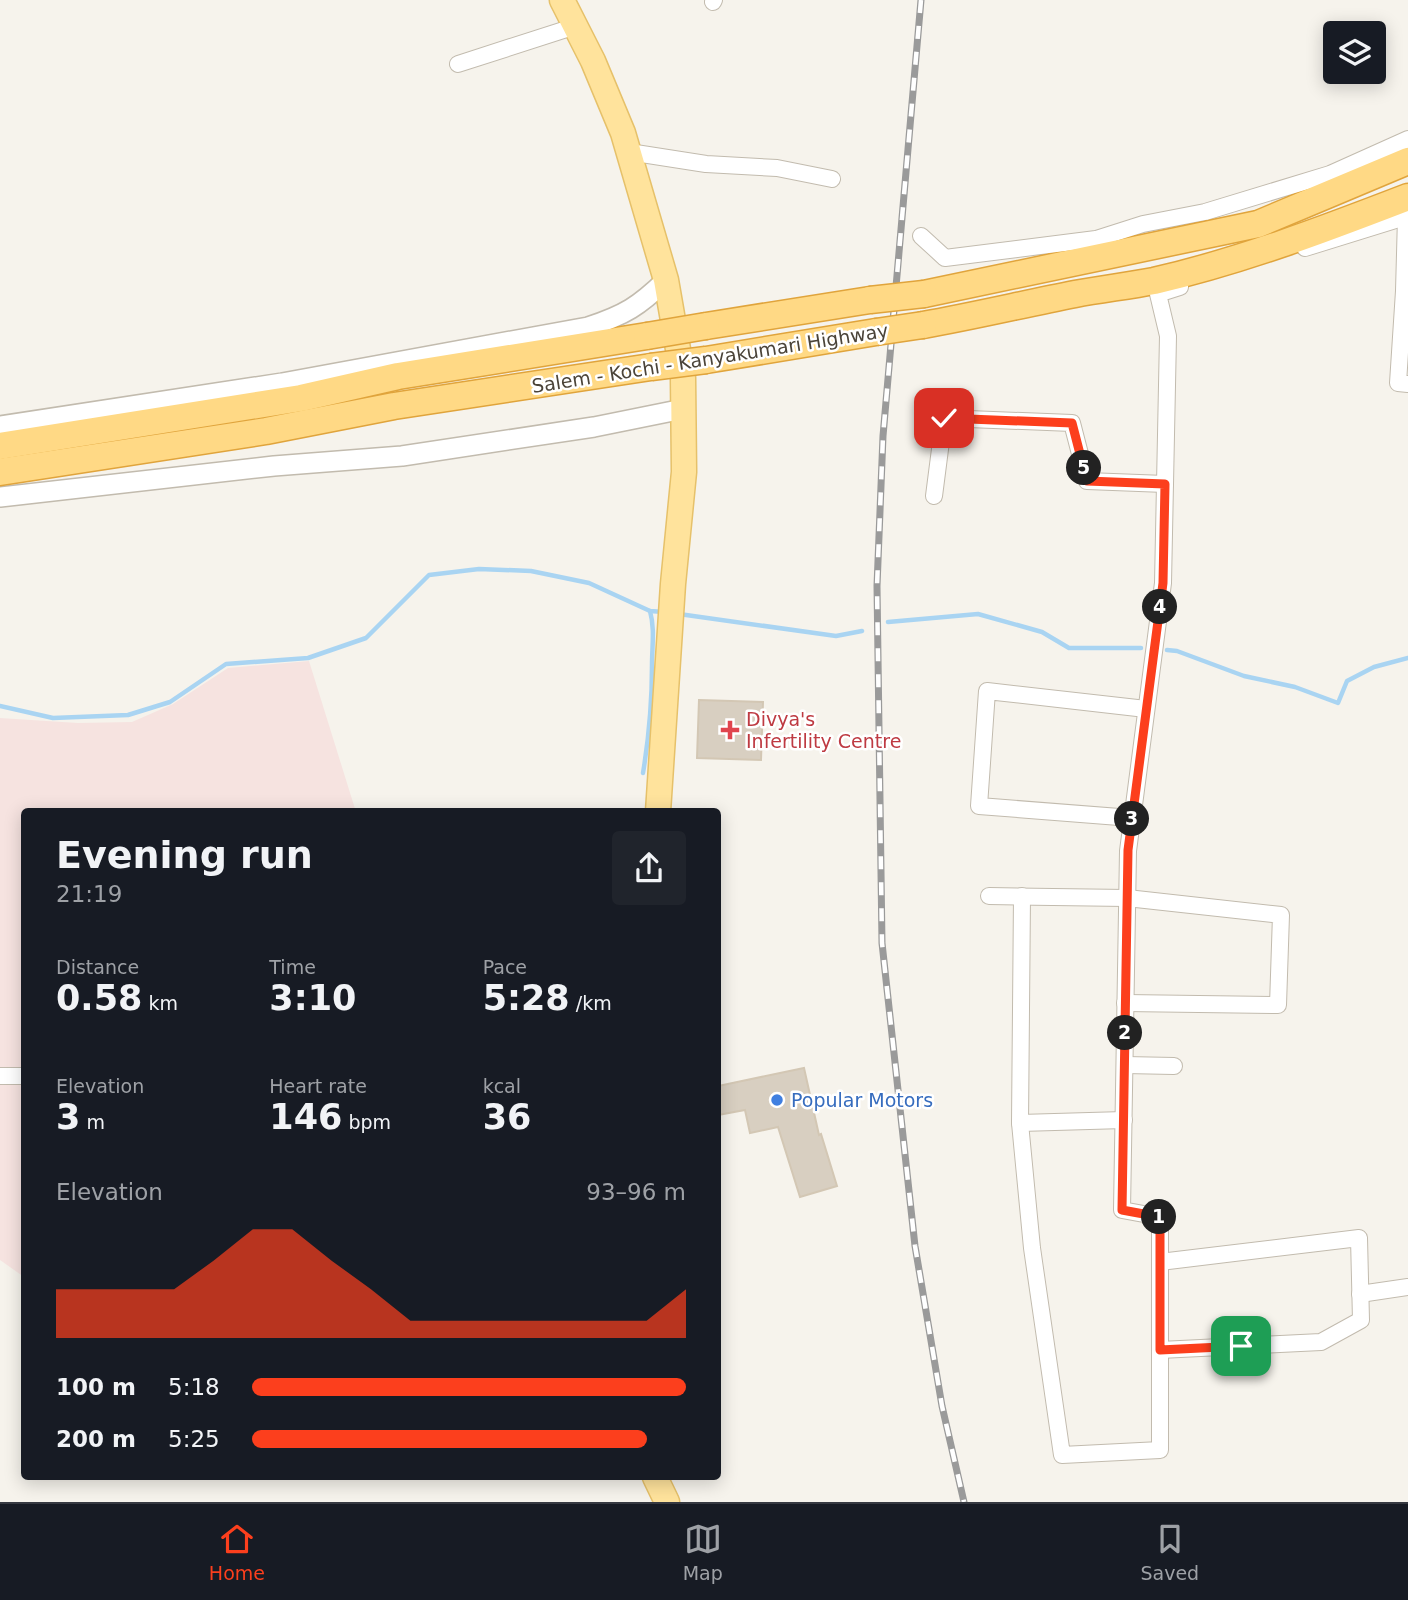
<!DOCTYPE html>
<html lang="en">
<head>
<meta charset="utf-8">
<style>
  body { margin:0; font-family:"DejaVu Sans",sans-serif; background:#20242c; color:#f1f3f6; height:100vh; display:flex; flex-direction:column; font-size:26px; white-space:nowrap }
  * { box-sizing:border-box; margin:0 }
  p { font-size:23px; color:#9ea1a6 }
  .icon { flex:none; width:38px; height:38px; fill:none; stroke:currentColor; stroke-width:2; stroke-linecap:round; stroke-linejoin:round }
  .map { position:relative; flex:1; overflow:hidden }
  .panel { position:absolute; left:21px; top:808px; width:700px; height:672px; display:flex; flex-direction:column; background:#171b24; border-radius:7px; box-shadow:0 4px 18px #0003 }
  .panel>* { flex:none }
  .buttons { position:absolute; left:1323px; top:21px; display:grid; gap:14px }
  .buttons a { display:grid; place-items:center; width:63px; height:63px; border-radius:7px; background:#171b24; box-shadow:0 4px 18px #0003; font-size:35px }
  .pin { position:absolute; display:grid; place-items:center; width:60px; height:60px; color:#fff; margin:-30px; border-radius:14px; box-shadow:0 4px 10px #0006 }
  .km { position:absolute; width:35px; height:35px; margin:-18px; border-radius:50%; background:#222; color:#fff; font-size:19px; line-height:35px; text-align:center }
  .round { display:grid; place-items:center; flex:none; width:74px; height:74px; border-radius:7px; background:#20242c }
  .summary { display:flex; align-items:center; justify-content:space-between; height:119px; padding:0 35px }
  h1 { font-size:38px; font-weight:700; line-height:52px }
  .stats { display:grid; grid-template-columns:repeat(3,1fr); gap:10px; height:119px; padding:7px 35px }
  .stats div { display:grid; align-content:center }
  .stats b { font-size:35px; font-weight:700 }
  .stats small { font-size:19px; font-weight:400 }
  .stats p { font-size:19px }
  .chart { height:196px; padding:14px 35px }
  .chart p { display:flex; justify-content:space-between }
  .chart svg { width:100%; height:126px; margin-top:7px; fill:#fc3f1d; opacity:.7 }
  ul { padding:0 35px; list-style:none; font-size:23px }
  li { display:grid; grid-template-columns:112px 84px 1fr; align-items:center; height:52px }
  li i { height:18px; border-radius:9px; background:#fc3f1d }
  .dock { display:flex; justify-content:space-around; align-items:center; height:98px; border-top:2px solid #363941; background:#171b24; font-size:19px; color:#9ea1a6 }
  .dock a { display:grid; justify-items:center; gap:4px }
  .dock .current { color:#fc3f1d }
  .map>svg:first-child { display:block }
  .medical { fill:#f6e3e0 }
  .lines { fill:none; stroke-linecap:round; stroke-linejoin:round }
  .stream { stroke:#a9d4f2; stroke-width:4.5 }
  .building { fill:#d8cfc1; stroke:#d3c7b4; stroke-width:2 }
  .minor-casing { stroke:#c2bbae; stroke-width:18 }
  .tertiary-casing { stroke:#c2bbae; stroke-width:22 }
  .primary-casing { stroke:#e6c16a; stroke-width:27 }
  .trunk-casing { stroke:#e0a43c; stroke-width:29 }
  .minor { stroke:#fff; stroke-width:16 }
  .tertiary { stroke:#fff; stroke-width:19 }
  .primary { stroke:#ffe39c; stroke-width:24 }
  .trunk { stroke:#ffd985; stroke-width:26 }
  .rail-casing { stroke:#9a9a9a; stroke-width:7 }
  .rail { stroke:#fff; stroke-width:4.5; stroke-dasharray:13; stroke-linecap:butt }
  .trunk-bridge-casing { stroke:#e0a43c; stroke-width:29; stroke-linecap:butt }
  .trunk-bridge { stroke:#ffd985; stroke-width:26 }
  .route-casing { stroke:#fff; stroke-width:14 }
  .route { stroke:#fc3f1d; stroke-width:9 }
  .health-dot { fill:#e0444e; stroke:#fff; stroke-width:2.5 }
  .shop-dot { fill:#3f7fe0; stroke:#fff; stroke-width:2.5 }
  .labels { text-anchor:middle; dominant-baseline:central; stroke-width:5; stroke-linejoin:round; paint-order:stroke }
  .street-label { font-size:19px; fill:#4b4439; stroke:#fff }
  .health-label { font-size:19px; fill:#be3a42; stroke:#fff; text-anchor:start }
  .shop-label { font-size:19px; fill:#366cbe; stroke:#fff; text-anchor:start }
</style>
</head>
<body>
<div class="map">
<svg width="1408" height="1502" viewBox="0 0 1408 1502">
  <rect width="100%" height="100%" fill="#f6f3ec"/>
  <path class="medical" d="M309,661L356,812H24V1277L0,1260V718L78,723L132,722L173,704L228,668Z"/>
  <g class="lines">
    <g class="stream">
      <path d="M679,614L836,636L862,631"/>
      <path d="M888,622L978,614L1042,632L1069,648H1141"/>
      <path d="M1167,650L1177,651L1244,676L1295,687L1338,703L1347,681L1374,667L1408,658"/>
      <path d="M0,706L53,718L128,715L170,702L226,664L308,658L366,638L429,575L479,569L531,571L589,583L650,611L664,612"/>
      <path d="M643,773C649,737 652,701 652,665C652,646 655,629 650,611"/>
    </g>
  </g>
  <g class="building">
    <path d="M699,700L763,702L761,760L697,758Z"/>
    <path d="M804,1068L819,1135L821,1134L837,1186L800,1197L778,1127L750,1133L745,1110L718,1115V1086Z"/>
  </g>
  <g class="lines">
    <defs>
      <g id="minor">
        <path d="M713,2L714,0"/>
        <path d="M458,64L576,26"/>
        <path d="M629,152L706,164L777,168L832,179"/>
        <path d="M1406,217L1404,291L1398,383L1408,384"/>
        <path d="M921,236L945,258L1096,239L1143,224L1205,212L1330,174L1408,139"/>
        <path d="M1305,248L1408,216"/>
        <path d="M934,496L944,418L1072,423L1087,481L1165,484"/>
        <path d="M1132,818L979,806L987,691L1146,709"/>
        <path d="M989,896L1127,898L1281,915L1278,1005L1125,1003"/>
        <path d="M1022,896L1020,1123L1032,1248L1062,1455L1160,1450V1217L1122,1210L1128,851L1163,583L1168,336L1158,294L1180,287"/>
        <path d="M1125,1065L1174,1066"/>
        <path d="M0,1076H24"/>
        <path d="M1020,1123L1124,1120"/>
        <path d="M1160,1262L1359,1238L1361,1320L1321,1342L1160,1350"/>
        <path d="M1360,1294L1408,1287"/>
      </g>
      <g id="tertiary">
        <path d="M0,426L282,383L588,327C625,315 639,306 666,280"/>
        <path d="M0,497L274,466L402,456L594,427L683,409"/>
      </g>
      <g id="primary">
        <path d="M562,0L593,61L623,133L666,280L683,378L684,472L673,584L658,812"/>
        <path d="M655,1477L667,1502"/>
      </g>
      <g id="trunk">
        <path d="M924,294L1258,224L1408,161"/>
        <path d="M923,325C974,316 1024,304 1075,294C1101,289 1128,286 1154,281C1241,261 1325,229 1408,197"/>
        <path d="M706,326L870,300"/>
        <path d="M706,360L876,332"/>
        <path d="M0,446L301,398L398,376L647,336"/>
        <path d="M0,472L266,431L394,406L651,367"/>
      </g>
    </defs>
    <use href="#minor" class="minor-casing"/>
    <use href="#tertiary" class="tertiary-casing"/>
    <use href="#primary" class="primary-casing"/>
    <use href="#trunk" class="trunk-casing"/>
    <use href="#minor" class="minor"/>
    <use href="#tertiary" class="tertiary"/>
    <use href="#primary" class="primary"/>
    <use href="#trunk" class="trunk"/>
    <defs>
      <path id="rail" d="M921,0L883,436L877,586L882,943L915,1246L942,1406L964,1502"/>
    </defs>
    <use href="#rail" class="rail-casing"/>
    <use href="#rail" class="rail"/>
    <defs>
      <g id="trunk-bridge">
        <path d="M870,300L924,294"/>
        <path d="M876,332L923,325"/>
        <path d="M647,336L706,326"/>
        <path d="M651,367L706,360"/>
      </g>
    </defs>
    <use href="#trunk-bridge" class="trunk-bridge-casing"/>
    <use href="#trunk-bridge" class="trunk-bridge"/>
  </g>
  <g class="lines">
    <defs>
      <path id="route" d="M944,418L1072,423L1087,481L1165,484L1163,583L1128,850L1122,1210L1160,1217V1350L1241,1346"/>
    </defs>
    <use href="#route" class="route-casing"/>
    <use href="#route" class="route"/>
  </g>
  <path class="health-dot" d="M726.5 719.5h7v7h7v7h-7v7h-7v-7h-7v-7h7z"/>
  <circle class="shop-dot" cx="777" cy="1100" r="7"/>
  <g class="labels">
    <g class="street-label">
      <text transform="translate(710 358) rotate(-9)">Salem - Kochi - Kanyakumari Highway</text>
    </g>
    <g class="health-label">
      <text x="746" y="719">Divya's<tspan x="746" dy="22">Infertility Centre</tspan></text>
    </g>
    <g class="shop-label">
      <text x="791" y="1100">Popular Motors</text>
    </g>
  </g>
</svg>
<div class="buttons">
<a><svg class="icon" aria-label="layers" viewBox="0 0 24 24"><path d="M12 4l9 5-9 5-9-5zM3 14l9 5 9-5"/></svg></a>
</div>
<div class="pin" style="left:1241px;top:1346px;background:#1e9e55"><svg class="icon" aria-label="arrive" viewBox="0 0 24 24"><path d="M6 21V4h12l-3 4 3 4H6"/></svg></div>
<div class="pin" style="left:944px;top:418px;background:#d93025"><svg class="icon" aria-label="check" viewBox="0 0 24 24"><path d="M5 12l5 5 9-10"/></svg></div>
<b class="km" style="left:1159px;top:1217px">1</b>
<b class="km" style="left:1125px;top:1033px">2</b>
<b class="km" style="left:1132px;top:819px">3</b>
<b class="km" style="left:1160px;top:607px">4</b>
<b class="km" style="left:1084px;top:468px">5</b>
<section class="panel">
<div class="summary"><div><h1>Evening run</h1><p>21:19</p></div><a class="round"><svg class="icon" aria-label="share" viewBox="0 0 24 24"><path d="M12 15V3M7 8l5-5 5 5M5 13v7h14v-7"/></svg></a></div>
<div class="stats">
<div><p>Distance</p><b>0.58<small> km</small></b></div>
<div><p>Time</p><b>3:10</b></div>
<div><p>Pace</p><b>5:28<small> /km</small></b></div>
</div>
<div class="stats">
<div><p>Elevation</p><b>3<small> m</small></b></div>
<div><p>Heart rate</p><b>146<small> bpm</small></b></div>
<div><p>kcal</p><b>36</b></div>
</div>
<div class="chart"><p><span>Elevation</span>93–96 m</p>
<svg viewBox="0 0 160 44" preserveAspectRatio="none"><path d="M0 44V27L10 27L20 27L30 27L40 17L50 6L60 6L70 17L80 27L90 38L100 38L110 38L120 38L130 38L140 38L150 38L160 27V44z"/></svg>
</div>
<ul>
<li><b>100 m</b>5:18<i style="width:100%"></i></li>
<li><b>200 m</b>5:25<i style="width:91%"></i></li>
</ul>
</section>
</div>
<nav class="dock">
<a class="current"><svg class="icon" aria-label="home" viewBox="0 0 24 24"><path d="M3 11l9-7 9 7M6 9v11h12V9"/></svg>Home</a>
<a><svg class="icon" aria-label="map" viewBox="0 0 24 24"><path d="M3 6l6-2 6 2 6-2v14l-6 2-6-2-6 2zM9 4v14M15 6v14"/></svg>Map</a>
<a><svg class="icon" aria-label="saved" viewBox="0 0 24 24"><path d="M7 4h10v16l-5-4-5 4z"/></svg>Saved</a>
</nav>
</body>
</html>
